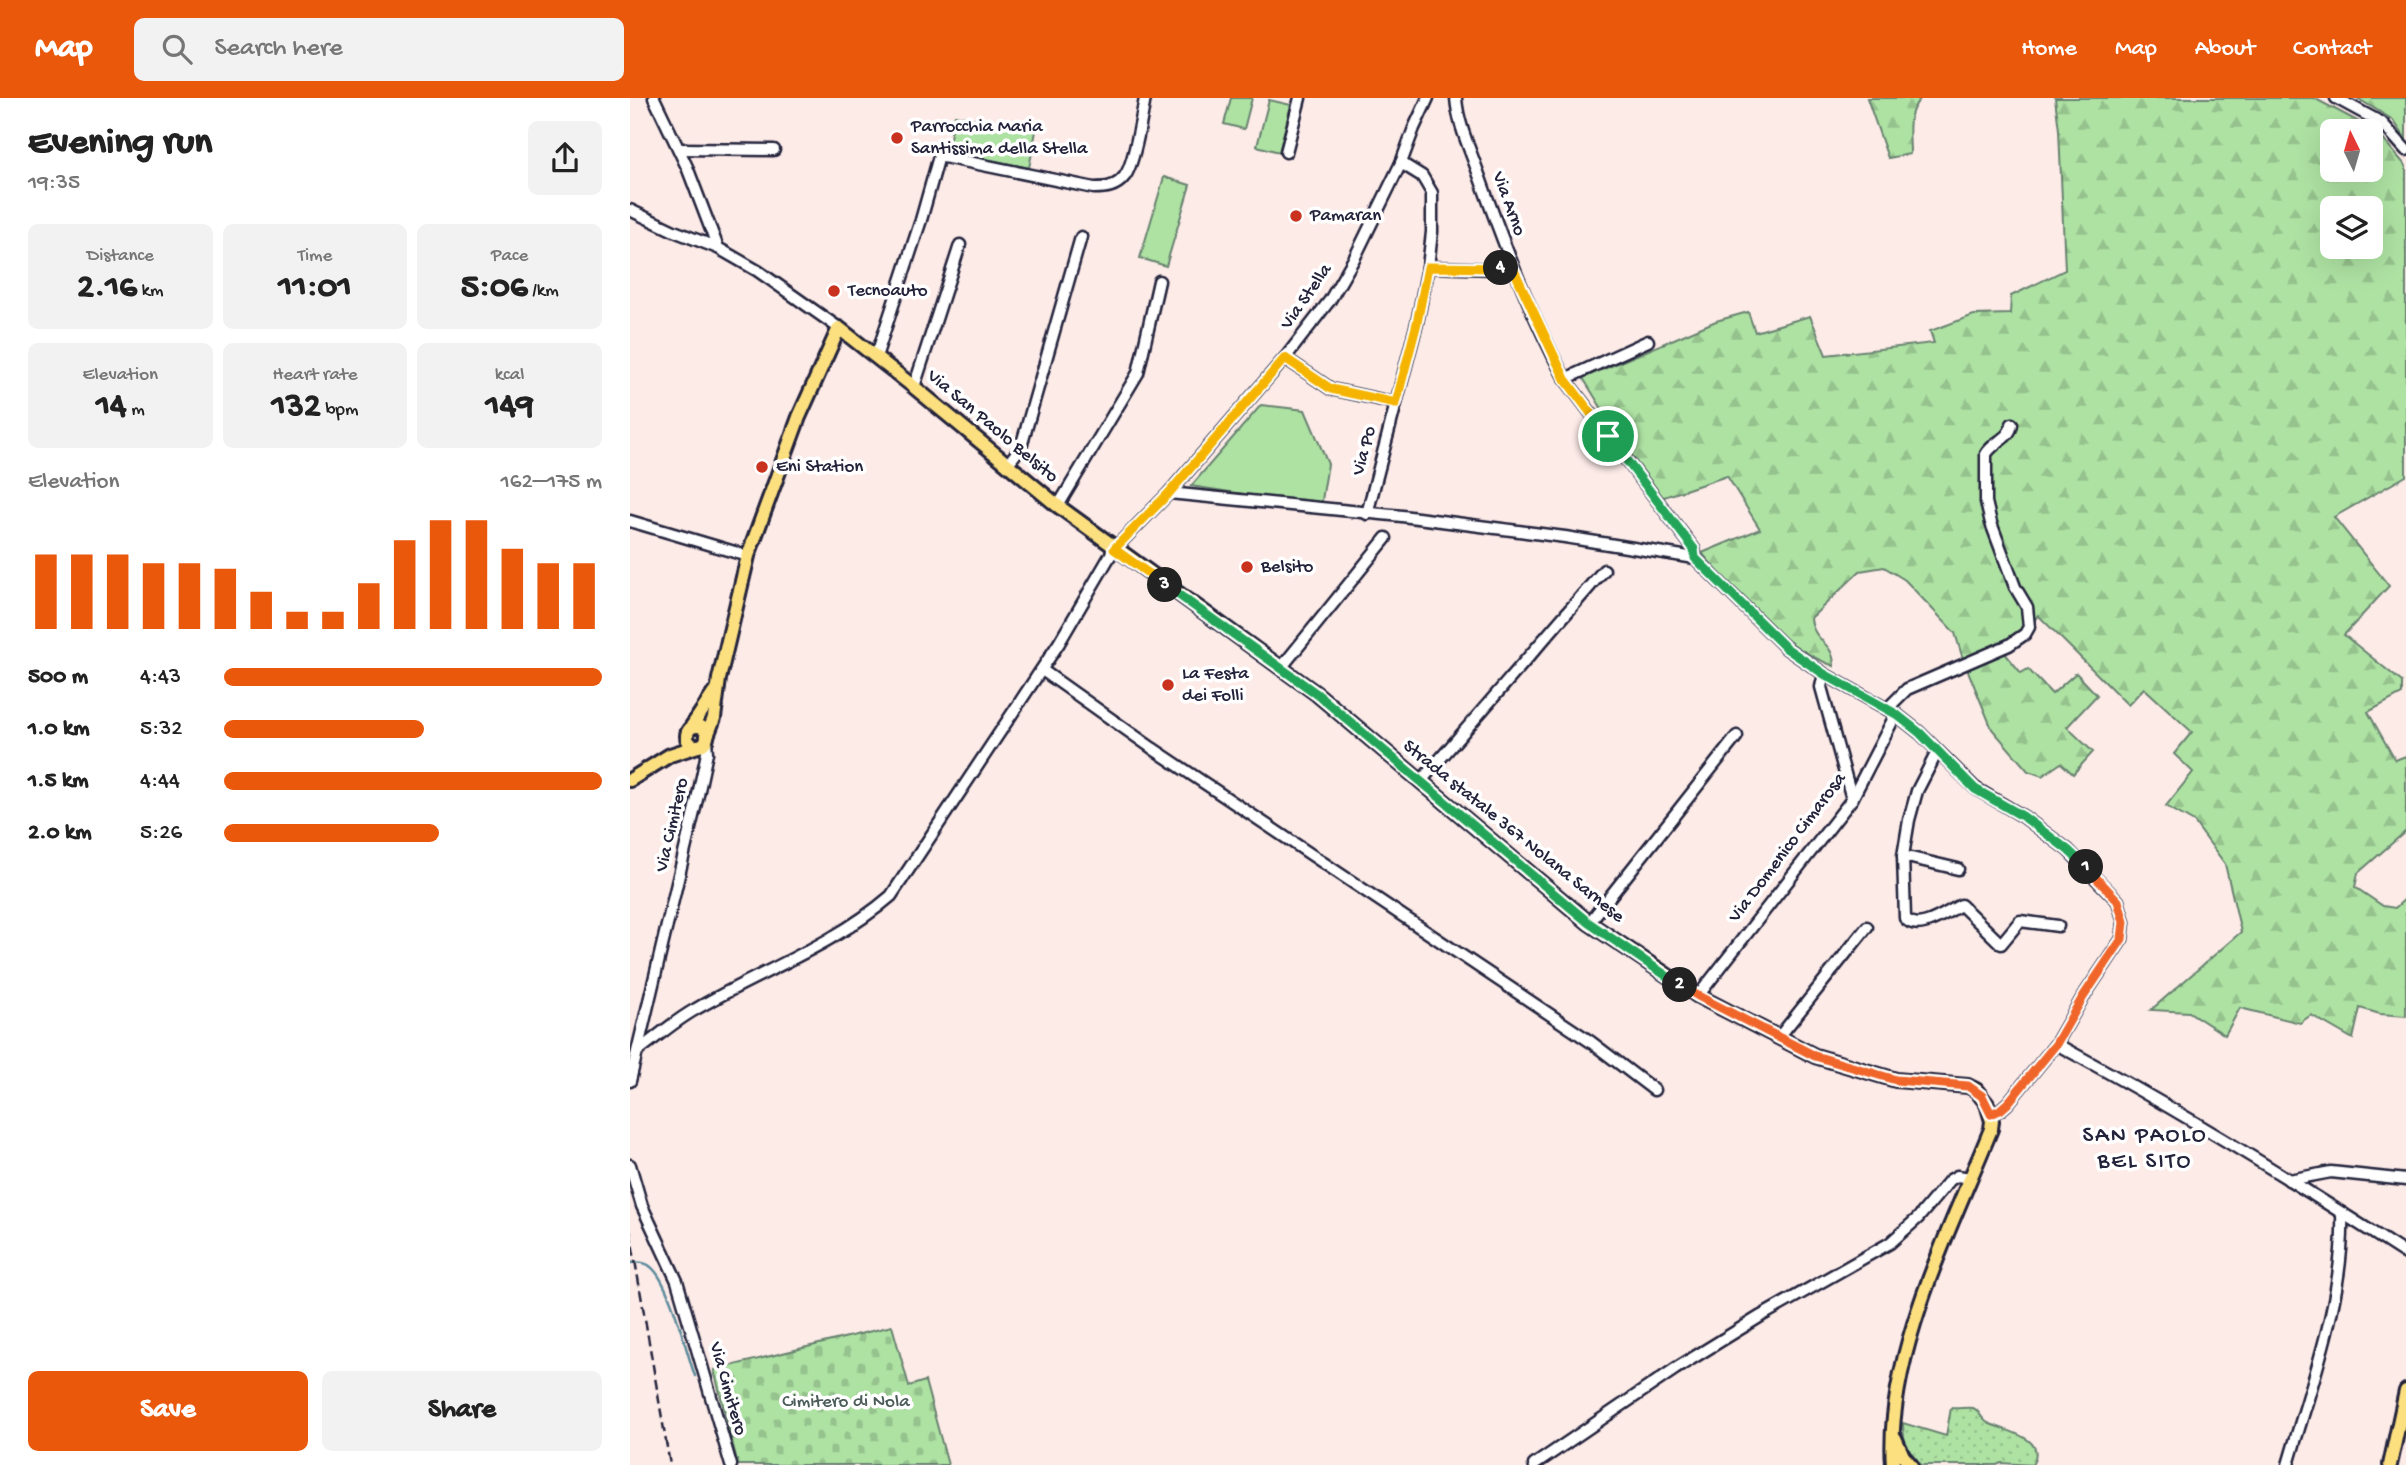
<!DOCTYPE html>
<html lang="en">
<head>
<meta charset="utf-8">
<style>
  body { margin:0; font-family:"Gochi Hand",sans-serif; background:#f2f2f2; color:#222; height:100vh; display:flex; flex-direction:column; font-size:26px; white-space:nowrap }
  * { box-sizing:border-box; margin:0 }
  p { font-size:23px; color:#767676 }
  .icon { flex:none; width:38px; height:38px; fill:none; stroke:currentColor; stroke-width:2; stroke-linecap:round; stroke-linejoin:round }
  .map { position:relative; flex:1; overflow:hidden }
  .details { display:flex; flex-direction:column; background:#fff; width:630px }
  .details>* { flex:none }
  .needle { width:46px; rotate:355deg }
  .tools { position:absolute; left:1690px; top:21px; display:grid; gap:14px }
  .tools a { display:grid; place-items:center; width:63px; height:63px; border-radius:10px; background:#fff; box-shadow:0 7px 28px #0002; font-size:35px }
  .pin { position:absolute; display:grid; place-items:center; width:60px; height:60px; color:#fff; margin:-30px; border:4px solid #fff; border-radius:50%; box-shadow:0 2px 7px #0007 }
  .km { position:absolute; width:35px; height:35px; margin:-18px; border-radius:50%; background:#222; color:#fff; font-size:19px; line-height:35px; text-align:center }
  .round { display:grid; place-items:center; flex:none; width:74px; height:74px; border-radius:10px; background:#f2f2f2 }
  .overview { display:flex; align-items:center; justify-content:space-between; height:119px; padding:0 28px }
  h1 { font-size:38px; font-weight:700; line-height:52px }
  .metrics { display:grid; grid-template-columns:repeat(3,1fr); gap:10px; height:119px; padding:7px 28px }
  .metrics div { display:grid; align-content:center; border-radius:10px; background:#f2f2f2; text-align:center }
  .metrics b { font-size:35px; font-weight:700 }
  .metrics small { font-size:19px; font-weight:400 }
  .metrics p { font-size:19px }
  .chart { height:196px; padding:14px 28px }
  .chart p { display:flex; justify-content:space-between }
  .chart svg { width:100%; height:126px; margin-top:7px; stroke:#ea580c; stroke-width:6 }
  .primary-button { display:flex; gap:14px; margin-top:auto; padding:14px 28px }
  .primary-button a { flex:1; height:80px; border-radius:10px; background:#ea580c; color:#fff; font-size:28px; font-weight:700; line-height:80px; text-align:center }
  .primary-button a+a { background:#f2f2f2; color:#222 }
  ul { padding:0 28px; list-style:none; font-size:23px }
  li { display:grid; grid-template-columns:112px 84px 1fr; align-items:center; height:52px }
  li i { height:18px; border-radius:9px; background:#ea580c }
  header { display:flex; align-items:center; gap:42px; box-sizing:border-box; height:98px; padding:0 35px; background:#ea580c; color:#fff }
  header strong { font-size:33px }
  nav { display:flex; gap:38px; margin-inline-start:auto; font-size:24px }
  .search { width:490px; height:63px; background:#f2f2f2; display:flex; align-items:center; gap:18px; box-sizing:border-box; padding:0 24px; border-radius:10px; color:#767676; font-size:26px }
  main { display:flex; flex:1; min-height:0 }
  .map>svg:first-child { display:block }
  .grass { fill:url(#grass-dots); stroke:#68826f; stroke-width:2 }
  .forest { fill:url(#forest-firs); stroke:#68826f; stroke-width:2; fill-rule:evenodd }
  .cemetery { fill:url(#cemetery-stones); stroke:#68826f; stroke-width:2 }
  .green { fill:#aee2a3; stroke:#68826f; stroke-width:2 }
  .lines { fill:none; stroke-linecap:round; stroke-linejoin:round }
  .stream { stroke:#5b8b9c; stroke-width:2.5 }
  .minor-casing { stroke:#22223b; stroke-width:15 }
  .major-casing { stroke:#22223b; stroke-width:18 }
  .minor { stroke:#fff; stroke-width:10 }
  .major { stroke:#fce080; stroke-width:12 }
  .rail { stroke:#22223b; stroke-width:2.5; stroke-dasharray:10 5; stroke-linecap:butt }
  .split-1-casing { stroke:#fff; stroke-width:14 }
  .split-2-casing { stroke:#fff; stroke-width:14 }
  .split-3-casing { stroke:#fff; stroke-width:14 }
  .split-4-casing { stroke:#fff; stroke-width:14 }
  .split-5-casing { stroke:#fff; stroke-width:14 }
  .split-1 { stroke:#22a559; stroke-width:9 }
  .split-2 { stroke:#f0652b; stroke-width:9 }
  .split-3 { stroke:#22a559; stroke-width:9 }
  .split-4 { stroke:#f5b400; stroke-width:9 }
  .split-5 { stroke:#f5b400; stroke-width:9 }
  .poi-dot { fill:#c8321e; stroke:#fff; stroke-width:2.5 }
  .labels { text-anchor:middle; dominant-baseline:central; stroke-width:7; stroke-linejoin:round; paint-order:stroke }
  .poi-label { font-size:19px; fill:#22223b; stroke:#fff; text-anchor:start }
  .street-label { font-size:19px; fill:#22223b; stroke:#fff }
  .park-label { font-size:19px; fill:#4c5c5a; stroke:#fff }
  .quarter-label { font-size:23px; letter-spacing:2px; fill:#22223b; stroke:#fff }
</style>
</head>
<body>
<header>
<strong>Map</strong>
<div class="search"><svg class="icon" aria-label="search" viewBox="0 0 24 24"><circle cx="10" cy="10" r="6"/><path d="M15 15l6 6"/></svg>Search here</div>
<nav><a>Home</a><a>Map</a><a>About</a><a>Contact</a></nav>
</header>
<main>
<section class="details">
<div class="overview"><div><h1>Evening run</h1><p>19:35</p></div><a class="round"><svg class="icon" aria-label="share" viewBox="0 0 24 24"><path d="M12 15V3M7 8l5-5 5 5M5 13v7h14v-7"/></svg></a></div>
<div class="metrics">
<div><p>Distance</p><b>2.16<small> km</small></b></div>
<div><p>Time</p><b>11:01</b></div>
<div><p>Pace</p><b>5:06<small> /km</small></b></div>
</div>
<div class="metrics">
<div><p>Elevation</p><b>14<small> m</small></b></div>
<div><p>Heart rate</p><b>132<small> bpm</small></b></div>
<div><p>kcal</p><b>149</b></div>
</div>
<div class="chart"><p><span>Elevation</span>162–175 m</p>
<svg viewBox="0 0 160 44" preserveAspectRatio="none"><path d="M5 44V18M15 44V18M25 44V18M35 44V21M45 44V21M55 44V23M65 44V31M75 44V38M85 44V38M95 44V28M105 44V13M115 44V6M125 44V6M135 44V16M145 44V21M155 44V21"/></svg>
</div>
<ul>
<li><b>500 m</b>4:43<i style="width:100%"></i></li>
<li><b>1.0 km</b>5:32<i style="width:53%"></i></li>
<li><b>1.5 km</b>4:44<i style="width:100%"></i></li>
<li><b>2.0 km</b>5:26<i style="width:57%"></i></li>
</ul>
<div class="primary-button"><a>Save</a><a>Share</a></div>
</section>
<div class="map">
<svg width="1776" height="1367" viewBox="0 0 1776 1367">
  <defs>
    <pattern id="grass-dots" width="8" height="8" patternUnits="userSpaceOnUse" patternTransform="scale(1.75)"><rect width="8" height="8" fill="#aee2a3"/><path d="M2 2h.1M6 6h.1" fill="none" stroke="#95c28d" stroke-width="1.8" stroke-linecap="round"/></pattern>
    <pattern id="forest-firs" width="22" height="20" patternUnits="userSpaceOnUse" patternTransform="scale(1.75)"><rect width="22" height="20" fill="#aee2a3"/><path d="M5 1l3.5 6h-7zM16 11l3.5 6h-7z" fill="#95c28d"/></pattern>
    <pattern id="cemetery-stones" width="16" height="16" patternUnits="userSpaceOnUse" patternTransform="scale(1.75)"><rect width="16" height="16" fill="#aee2a3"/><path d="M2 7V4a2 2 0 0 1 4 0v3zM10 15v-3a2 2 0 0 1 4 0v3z" fill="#95c28d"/></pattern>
  </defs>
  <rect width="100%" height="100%" fill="#fdebe8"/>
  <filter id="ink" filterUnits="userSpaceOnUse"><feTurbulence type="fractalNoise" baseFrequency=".0143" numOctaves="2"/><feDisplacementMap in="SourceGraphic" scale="14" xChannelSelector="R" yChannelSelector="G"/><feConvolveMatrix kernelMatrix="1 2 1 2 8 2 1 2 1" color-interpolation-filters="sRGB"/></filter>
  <g filter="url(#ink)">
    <path class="grass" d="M1321,1310C1328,1311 1336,1309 1343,1310C1350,1313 1351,1321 1358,1325C1374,1333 1419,1339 1402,1367L1371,1365L1367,1367H1292C1277,1357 1273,1343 1273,1325L1316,1338Z"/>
    <g class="forest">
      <path d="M1237,0H1291C1275,16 1280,35 1280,56L1258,60Z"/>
      <path d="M1425,0H1684L1746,33L1776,68V378L1704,419L1759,488L1714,537L1772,584V596L1738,614L1765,662L1776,658V733L1728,775L1725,789L1753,808L1765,810L1776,800V918L1750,916L1730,910L1723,941L1681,917L1670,925L1610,910L1595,937L1559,914L1521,912L1611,834L1595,766L1564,724L1536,708L1563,674L1544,656L1562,634L1514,590L1498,607L1408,517L1401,528L1374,554L1391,575L1398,571L1422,596L1446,575L1467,597L1437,629L1463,654L1443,676L1431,665L1412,678L1398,673L1362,631L1333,561L1325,535L1275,482L1254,469L1230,473L1181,520C1183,545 1204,543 1204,568C1149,548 1109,499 1072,455L1130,431L1097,378L1031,400L1011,374L953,280L1086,223L1118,214L1125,234L1180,218L1196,257L1304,245L1300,233L1344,217L1380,216L1381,198L1435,172L1429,32ZM1703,33H1741V72H1703ZM1703,110H1741V149H1703Z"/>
      <path d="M1727,0H1776V41L1763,22Z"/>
    </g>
    <path class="cemetery" d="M262,1228L279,1288L295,1283L318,1367H108L84,1272Z"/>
    <g class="green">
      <path d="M601,0H622L614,31L594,26Z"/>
      <path d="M639,2L661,7L649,54L627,48Z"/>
      <path d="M325,17L406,33L399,70L317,53Z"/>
      <path d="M534,79L560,87L536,168L510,160Z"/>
      <path d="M631,307L675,312L698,366L691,408L561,388Z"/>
    </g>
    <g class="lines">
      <path class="stream" d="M0,1165C7,1164 16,1164 21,1169C40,1184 56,1253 65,1278"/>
      <defs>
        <g id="minor">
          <path d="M24,0L57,69L88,150"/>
          <path d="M826,0C828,27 840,51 849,77C874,147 900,215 935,281L1064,451L1065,460L1156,550L1194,576L1266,616L1290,635L1345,690L1394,719L1438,752L1488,803L1494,824L1492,841L1453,899L1426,946"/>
          <path d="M1706,0L1752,25L1776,52"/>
          <path d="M49,51L144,52"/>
          <path d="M656,54L670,0"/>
          <path d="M0,112L44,133L88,150L128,173L209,230"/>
          <path d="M798,169L866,171L882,168"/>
          <path d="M246,259L291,122L309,58L464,90C476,90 486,89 494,79C504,68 512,17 515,0"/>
          <path d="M655,260L701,291L766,305"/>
          <path d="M935,281L1018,243"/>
          <path d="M284,289L330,147"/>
          <path d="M377,367L391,349L451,139"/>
          <path d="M539,395L772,418L935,439L1065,460"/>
          <path d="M428,408L508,275L529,183"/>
          <path d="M737,416L787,225L798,169L802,134V95L792,78L771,65"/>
          <path d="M0,423L118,458"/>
          <path d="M651,570L756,440"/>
          <path d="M412,572L522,650L961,944L1024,992"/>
          <path d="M1194,576L1191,589L1222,701"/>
          <path d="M1257,611L1277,591L1379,547L1395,536L1399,529L1397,509L1385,489L1361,425L1356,404V356C1364,343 1380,341 1382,326"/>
          <path d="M1307,654L1287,693L1279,722L1273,758L1275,820C1288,836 1316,814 1331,807L1371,846L1390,823L1428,828"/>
          <path d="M791,683L974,472"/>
          <path d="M1273,758L1328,771"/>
          <path d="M959,825L1107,638"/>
          <path d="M1068,898L1222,701L1266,616"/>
          <path d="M1149,939L1237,829"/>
          <path d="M9,952C28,938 46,922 66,911C131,873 203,848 261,798L429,545L484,451L539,395L655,260L700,202L725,159L771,65L784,30L798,0"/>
          <path d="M0,983L68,697L77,655L76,642"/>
          <path d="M1361,1016L1370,1012L1378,1005L1426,946C1546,1010 1662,1082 1776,1156"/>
          <path d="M0,1067L12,1108L47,1183L101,1367"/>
          <path d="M1659,1082L1701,1074L1776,1082"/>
          <path d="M904,1367L1045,1271L1131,1218L1260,1145L1288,1120L1320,1082L1327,1078L1341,1080"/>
          <path d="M1658,1367C1681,1287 1715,1198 1712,1115"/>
        </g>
        <g id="major">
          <circle cx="67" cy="638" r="10"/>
          <path d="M62,628L84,595"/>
          <path d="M77,638L84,620L89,581L118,458L169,319L209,230L284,289L428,408L687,596L959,825L1068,898L1185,958L1266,982L1338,988L1346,992L1357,1006L1362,1023L1361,1031C1321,1130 1255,1259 1263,1367"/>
          <path d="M0,682L40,657L68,648"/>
          <path d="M1265,1340L1273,1358L1281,1367"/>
          <path d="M1760,1367L1776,1293"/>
        </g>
      </defs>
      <use href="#minor" class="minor-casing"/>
      <use href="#major" class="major-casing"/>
      <use href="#minor" class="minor"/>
      <use href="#major" class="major"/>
      <path class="rail" d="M0,1133L40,1367"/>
    </g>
  </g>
  <g class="lines" filter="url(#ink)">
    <defs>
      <path id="split-1" d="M978,338L1064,451L1065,460L1156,550L1194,576L1266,616L1290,635L1345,691L1394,719L1438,752L1456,769"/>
      <path id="split-2" d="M1050,887L1068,898L1185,958L1266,982L1338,988L1352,998L1361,1016L1370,1012L1378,1005L1426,946L1453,899L1492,841L1494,824L1488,803L1456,769"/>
      <path id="split-3" d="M535,487L687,596L959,825L1050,887"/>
      <path id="split-4" d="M535,487L484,451L539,395L655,260L701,291L766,305L787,225L798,169L871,170"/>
      <path id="split-5" d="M871,170L882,168L935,281L978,338"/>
    </defs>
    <use href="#split-1" class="split-1-casing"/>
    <use href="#split-2" class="split-2-casing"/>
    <use href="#split-3" class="split-3-casing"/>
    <use href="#split-4" class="split-4-casing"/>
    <use href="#split-5" class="split-5-casing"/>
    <use href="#split-1" class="split-1"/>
    <use href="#split-2" class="split-2"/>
    <use href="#split-3" class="split-3"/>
    <use href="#split-4" class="split-4"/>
    <use href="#split-5" class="split-5"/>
  </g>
  <g class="poi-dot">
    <circle cx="267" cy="40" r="7"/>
    <circle cx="666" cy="118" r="7"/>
    <circle cx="204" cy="193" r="7"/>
    <circle cx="132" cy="369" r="7"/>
    <circle cx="617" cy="469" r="7"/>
    <circle cx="538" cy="587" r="7"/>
  </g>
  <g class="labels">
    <g class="poi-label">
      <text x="281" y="29">Parrocchia Maria<tspan x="281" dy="22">Santissima della Stella</tspan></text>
      <text x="680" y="118">Pamaran</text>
      <text x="218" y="193">Tecnoauto</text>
      <text x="146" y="369">Eni Station</text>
      <text x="631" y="469">Belsito</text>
      <text x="552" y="576">La Festa<tspan x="552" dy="22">dei Folli</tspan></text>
    </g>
    <g class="street-label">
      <text transform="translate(878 106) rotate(70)">Via Arno</text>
      <text transform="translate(677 199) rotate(-55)">Via Stella</text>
      <text transform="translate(362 329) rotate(40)">Via San Paolo Belsito</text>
      <text transform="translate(735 353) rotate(-75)">Via Po</text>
      <text transform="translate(43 727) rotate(-77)">Via Cimitero</text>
      <text transform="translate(883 734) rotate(39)">Strada statale 367 Nolana Sarnese</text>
      <text transform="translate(1158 750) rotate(-53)">Via Domenico Cimarosa</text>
      <text transform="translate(97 1291) rotate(74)">Via Cimitero</text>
    </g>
    <g class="park-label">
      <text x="216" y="1304">Cimitero di Nola</text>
    </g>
    <g class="quarter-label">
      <text x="1515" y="1038">SAN PAOLO<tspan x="1515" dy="26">BEL SITO</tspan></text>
    </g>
  </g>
</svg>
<div class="tools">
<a><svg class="needle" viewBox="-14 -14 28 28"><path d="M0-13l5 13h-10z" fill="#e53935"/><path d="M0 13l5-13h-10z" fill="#767676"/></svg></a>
<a><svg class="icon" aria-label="layers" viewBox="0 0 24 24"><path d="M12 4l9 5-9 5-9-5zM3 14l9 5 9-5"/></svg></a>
</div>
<div class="pin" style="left:978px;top:338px;background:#1e9e55"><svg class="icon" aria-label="arrive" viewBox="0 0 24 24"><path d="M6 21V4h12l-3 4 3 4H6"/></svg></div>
<b class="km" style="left:1456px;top:769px">1</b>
<b class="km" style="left:1050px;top:887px">2</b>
<b class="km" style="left:535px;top:487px">3</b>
<b class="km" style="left:871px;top:170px">4</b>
</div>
</main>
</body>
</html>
